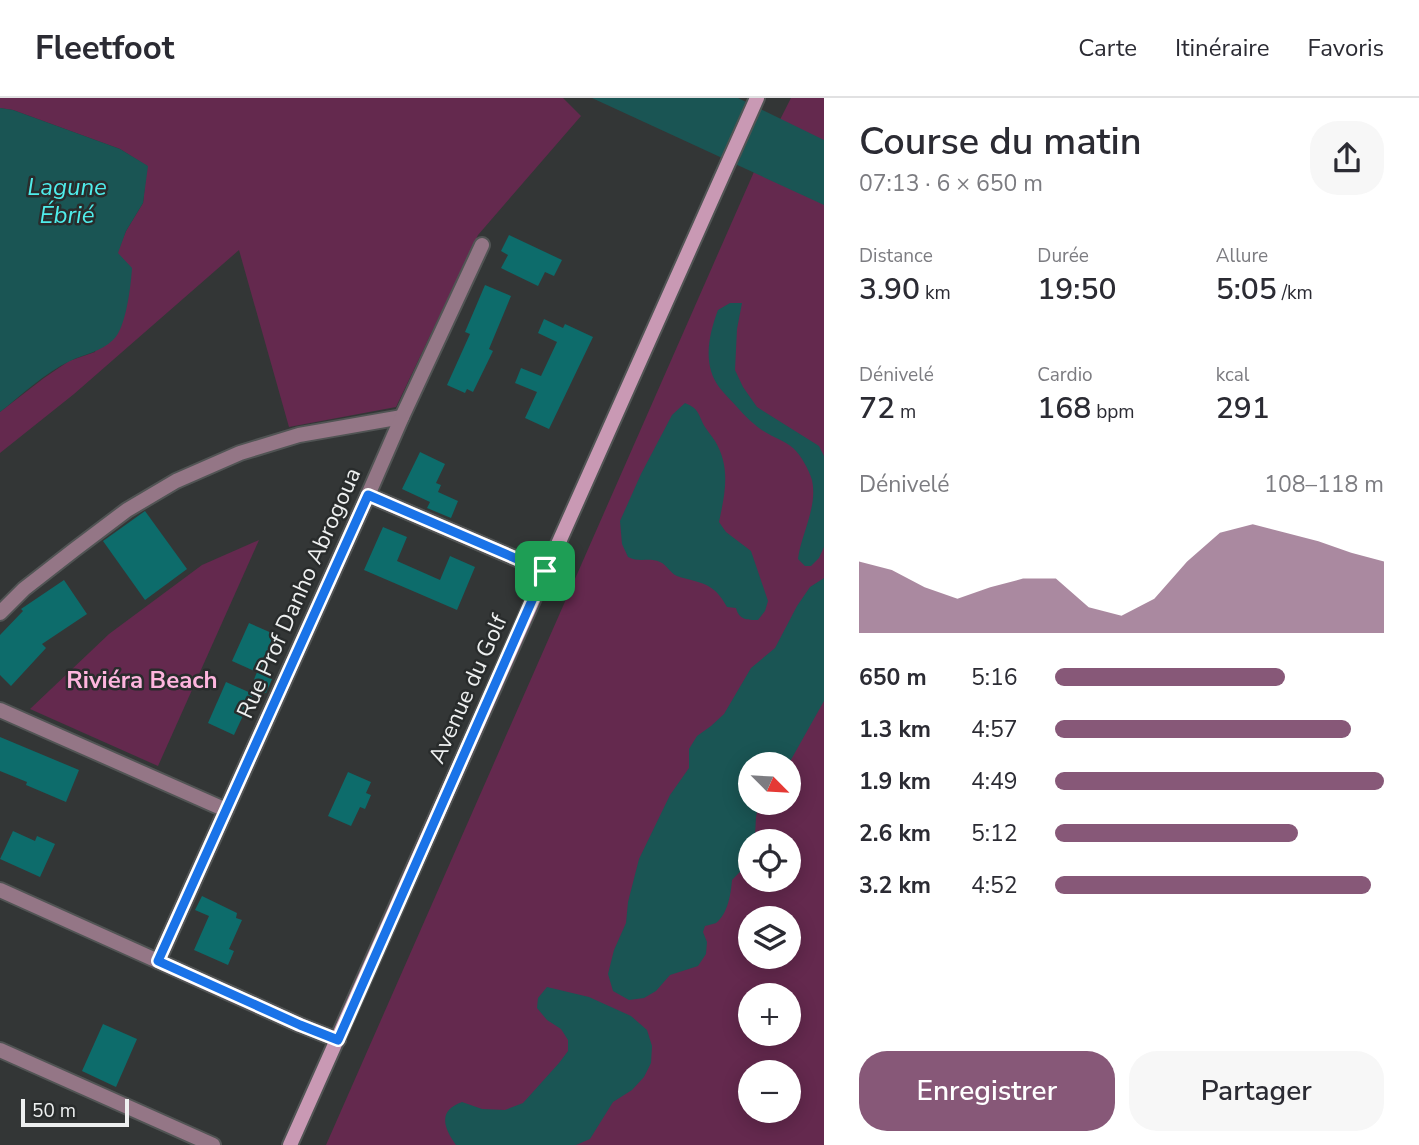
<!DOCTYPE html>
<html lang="fr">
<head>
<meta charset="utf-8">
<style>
  body { margin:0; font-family:"Nunito Sans",sans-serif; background:#f7f7f7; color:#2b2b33; height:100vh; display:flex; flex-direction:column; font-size:26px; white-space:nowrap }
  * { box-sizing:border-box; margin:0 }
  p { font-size:23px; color:#7c7c81 }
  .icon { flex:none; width:38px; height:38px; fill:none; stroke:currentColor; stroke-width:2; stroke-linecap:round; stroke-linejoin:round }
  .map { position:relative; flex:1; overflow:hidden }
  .drawer { display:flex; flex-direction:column; background:#fff; width:595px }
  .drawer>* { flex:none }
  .needle { width:46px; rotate:114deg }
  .tools { position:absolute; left:738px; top:654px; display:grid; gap:14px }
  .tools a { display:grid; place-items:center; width:63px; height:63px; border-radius:50%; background:#fff; box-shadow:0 4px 18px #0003; font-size:35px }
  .scale { position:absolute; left:21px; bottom:18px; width:108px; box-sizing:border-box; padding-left:7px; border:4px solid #eef0f0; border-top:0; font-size:19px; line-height:24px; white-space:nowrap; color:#eef0f0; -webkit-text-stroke:5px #292c2c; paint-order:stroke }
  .pin { position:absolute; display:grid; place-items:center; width:60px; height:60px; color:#fff; margin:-30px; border-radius:14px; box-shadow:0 4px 10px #0006 }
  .round { display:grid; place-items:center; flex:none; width:74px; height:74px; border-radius:28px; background:#f7f7f7 }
  .summary { display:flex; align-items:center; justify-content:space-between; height:119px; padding:0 35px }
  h1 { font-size:38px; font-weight:600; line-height:52px }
  .metrics { display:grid; grid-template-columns:repeat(3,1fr); gap:10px; height:119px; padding:7px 35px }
  .metrics div { display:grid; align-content:center }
  .metrics b { font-size:30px; font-weight:600 }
  .metrics small { font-size:19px; font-weight:400 }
  .metrics p { font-size:19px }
  .chart { height:196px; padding:14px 35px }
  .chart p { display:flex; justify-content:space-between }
  .chart svg { width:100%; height:126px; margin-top:7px; fill:#875878; opacity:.7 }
  .cta { display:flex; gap:14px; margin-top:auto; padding:14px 35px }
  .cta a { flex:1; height:80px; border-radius:28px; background:#875878; color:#fff; font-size:28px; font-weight:600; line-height:80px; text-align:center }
  .cta a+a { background:#f7f7f7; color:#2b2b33 }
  ul { padding:0 35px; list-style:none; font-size:23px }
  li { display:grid; grid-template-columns:112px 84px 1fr; align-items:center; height:52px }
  li i { height:18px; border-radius:9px; background:#875878 }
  header { display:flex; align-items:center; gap:42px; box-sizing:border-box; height:98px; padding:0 35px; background:#fff; border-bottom:2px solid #e1e1e2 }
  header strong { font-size:33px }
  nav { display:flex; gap:38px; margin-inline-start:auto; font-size:24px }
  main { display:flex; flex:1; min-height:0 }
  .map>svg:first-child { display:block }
  .green { fill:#64294e; fill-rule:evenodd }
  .water { fill:#1a5554 }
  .building { fill:#0d6c6b }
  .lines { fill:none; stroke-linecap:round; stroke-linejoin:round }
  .minor-casing { stroke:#515454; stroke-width:18 }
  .secondary-casing { stroke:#515454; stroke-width:18 }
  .minor { stroke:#947686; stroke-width:14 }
  .secondary { stroke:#c999b4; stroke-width:14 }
  .route-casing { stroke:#fff; stroke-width:14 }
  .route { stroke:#1a73e8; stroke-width:9 }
  .labels { text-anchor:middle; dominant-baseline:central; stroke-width:5; stroke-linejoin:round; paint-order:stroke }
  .street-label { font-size:23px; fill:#eef0f0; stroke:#292c2c }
  .water-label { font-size:24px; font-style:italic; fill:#4fedeb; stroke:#292c2c }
  .neighbourhood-label { font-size:24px; font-weight:bold; fill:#feb5de; stroke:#292c2c }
</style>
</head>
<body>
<header>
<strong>Fleetfoot</strong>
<nav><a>Carte</a><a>Itinéraire</a><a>Favoris</a></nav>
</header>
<main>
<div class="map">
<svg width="824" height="1047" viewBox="0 0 824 1047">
  <rect width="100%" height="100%" fill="#333636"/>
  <g class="green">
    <path d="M0,0H563L581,18L478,137L396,309L289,329L239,152L74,296L0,355V314L44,280L69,263L95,254L117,155L126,133L143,105L147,68L120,51L13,12L0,10Z"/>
    <path d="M791,0H824V1047H326L757,67ZM751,667H789V705H751ZM751,744H789V782H751ZM751,821H789V859H751ZM751,898H789V936H751ZM751,975H789V1013H751Z"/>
    <path d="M259,442L158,668L30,611L109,536L202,467Z"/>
  </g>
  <g class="water">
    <path d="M592,0H738L824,42V107Z"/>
    <path d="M0,10L13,12L120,51L148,68L143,105L126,133L118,155L132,170C131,187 126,231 113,242C101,254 84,256 70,263C44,275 22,297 0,314Z"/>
    <path d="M730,205H742L737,231L735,272L743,289L757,309L819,348L824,358V449L819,460L811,468H805L798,461C801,436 818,409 812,382C809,372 801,357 793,350C785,343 773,339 765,334C755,328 745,318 737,309C731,302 724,296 719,289C702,266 709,236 718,212Z"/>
    <path d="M685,305C700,311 698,317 705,329C708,334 712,338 715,343C731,370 725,395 719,424L726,434L751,453L768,503L765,513L758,522C747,522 739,522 736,510L727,509C713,483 701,486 677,478C670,475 667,467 660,464C649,459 640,465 628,459L622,446L620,423L641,376L672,317Z"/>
    <path d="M824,480V603L788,667H751V705H760C753,721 758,728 753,744H751C751,764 746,768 732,782C731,795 728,816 716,825C716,825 706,828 705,828L703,834L707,844L706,856L698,868L670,877L656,893L644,900L629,902L613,893L608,876L614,852L626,825L628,804L639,761L670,697L689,670V651L697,638L711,628L724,616L751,570L775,550L797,508L810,489Z"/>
    <path d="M547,889L589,899L631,918L647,932L652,948L651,965L644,979L632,992L613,1004L590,1041L576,1047H456C444,1030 437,1013 462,1004L482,1011L505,1012L523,1005L559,965L568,953V942L561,931L547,922L537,910L538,900Z"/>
  </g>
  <g class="building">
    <path d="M509,137L562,162L554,178L545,174L538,188L501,170L508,157L501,153Z"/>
    <path d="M485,187L511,198L489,251L493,253L473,294L467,291L465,295L447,287L470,236L465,234Z"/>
    <path d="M544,221L563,230L565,226L593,239L549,331L525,320L537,294L515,285L521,270L541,278L557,244L538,235Z"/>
    <path d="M420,354L445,366L436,385L441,387L438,394L458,403L451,420L427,410L430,404L402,391Z"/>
    <path d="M145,413L187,471L145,502L103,443Z"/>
    <path d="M383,429L407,439L397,463L440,482L450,458L475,469L457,512L364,472Z"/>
    <path d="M64,482L87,516L42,546L46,550L11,588L0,577V537L23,513L21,511Z"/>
    <path d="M249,525L274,536L269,548L271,549L259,575L232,563Z"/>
    <path d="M257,574L272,581L266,595L251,589Z"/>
    <path d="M226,584L253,596L234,637L208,625Z"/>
    <path d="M0,639L79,672L66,704L26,687L27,684L0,673Z"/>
    <path d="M348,674L371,684L366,695L371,697L365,711L360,709L351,728L328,718Z"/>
    <path d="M13,733L35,743L37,738L55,746L40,779L0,761Z"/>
    <path d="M202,798L237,815L236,820L242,822L229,851L234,853L228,867L194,852L209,818L195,812Z"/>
    <path d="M103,926L137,941L116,989L82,973Z"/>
  </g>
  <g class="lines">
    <defs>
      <g id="minor">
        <path d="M368,397L545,473"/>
        <path d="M0,515L24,491L74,452L127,412L176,383L240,355L299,337L402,319"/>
        <path d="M0,612L226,712"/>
        <path d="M0,792L300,927L338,942"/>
        <path d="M158,863L368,397L402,319L482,147"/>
        <path d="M0,952L213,1047"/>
      </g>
      <path id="secondary" d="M290,1047L757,0"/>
    </defs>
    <use href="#minor" class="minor-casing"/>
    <use href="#secondary" class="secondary-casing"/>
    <use href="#minor" class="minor"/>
    <use href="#secondary" class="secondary"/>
  </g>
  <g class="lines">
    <defs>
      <path id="route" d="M368,397L545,473L338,942L300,927L158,863Z"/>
    </defs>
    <use href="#route" class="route-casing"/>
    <use href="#route" class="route"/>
  </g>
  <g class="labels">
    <g class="street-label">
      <text transform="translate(299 495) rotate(-66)">Rue Prof Danho Abrogoua</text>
      <text transform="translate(468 591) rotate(-66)">Avenue du Golf</text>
    </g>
    <g class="water-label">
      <text x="67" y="89">Lagune<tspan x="67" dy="28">Ébrié</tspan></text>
    </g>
    <g class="neighbourhood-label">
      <text x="142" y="582">Riviéra Beach</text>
    </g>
  </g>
</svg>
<div class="tools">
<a><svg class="needle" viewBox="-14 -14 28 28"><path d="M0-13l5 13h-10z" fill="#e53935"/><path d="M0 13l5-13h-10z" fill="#7c7c81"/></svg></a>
<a><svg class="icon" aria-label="locate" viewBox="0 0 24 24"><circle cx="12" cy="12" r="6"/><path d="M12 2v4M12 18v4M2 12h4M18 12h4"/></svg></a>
<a><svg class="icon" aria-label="layers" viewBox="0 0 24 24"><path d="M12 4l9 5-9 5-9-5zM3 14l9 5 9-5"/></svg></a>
<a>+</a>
<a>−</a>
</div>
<div class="scale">50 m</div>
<div class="pin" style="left:545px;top:473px;background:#1e9e55"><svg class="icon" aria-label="arrive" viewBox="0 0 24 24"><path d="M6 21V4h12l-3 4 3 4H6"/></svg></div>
</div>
<section class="drawer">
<div class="summary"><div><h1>Course du matin</h1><p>07:13 · 6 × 650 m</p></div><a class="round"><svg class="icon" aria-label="share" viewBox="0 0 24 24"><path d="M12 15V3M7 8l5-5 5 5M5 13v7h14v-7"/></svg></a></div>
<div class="metrics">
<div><p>Distance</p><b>3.90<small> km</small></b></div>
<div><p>Durée</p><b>19:50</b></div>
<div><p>Allure</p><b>5:05<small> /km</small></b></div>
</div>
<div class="metrics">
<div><p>Dénivelé</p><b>72<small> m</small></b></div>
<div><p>Cardio</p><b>168<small> bpm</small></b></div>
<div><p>kcal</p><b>291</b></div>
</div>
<div class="chart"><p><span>Dénivelé</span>108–118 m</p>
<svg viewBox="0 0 160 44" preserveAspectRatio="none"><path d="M0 44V19L10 22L20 28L30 32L40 28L50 25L60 25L70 35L80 38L90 32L100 19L110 9L120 6L130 9L140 12L150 16L160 19V44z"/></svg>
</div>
<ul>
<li><b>650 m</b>5:16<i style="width:70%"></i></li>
<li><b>1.3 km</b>4:57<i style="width:90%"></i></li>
<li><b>1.9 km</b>4:49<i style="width:100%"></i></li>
<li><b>2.6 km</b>5:12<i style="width:74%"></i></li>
<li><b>3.2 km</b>4:52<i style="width:96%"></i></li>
</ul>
<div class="cta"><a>Enregistrer</a><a>Partager</a></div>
</section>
</main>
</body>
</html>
